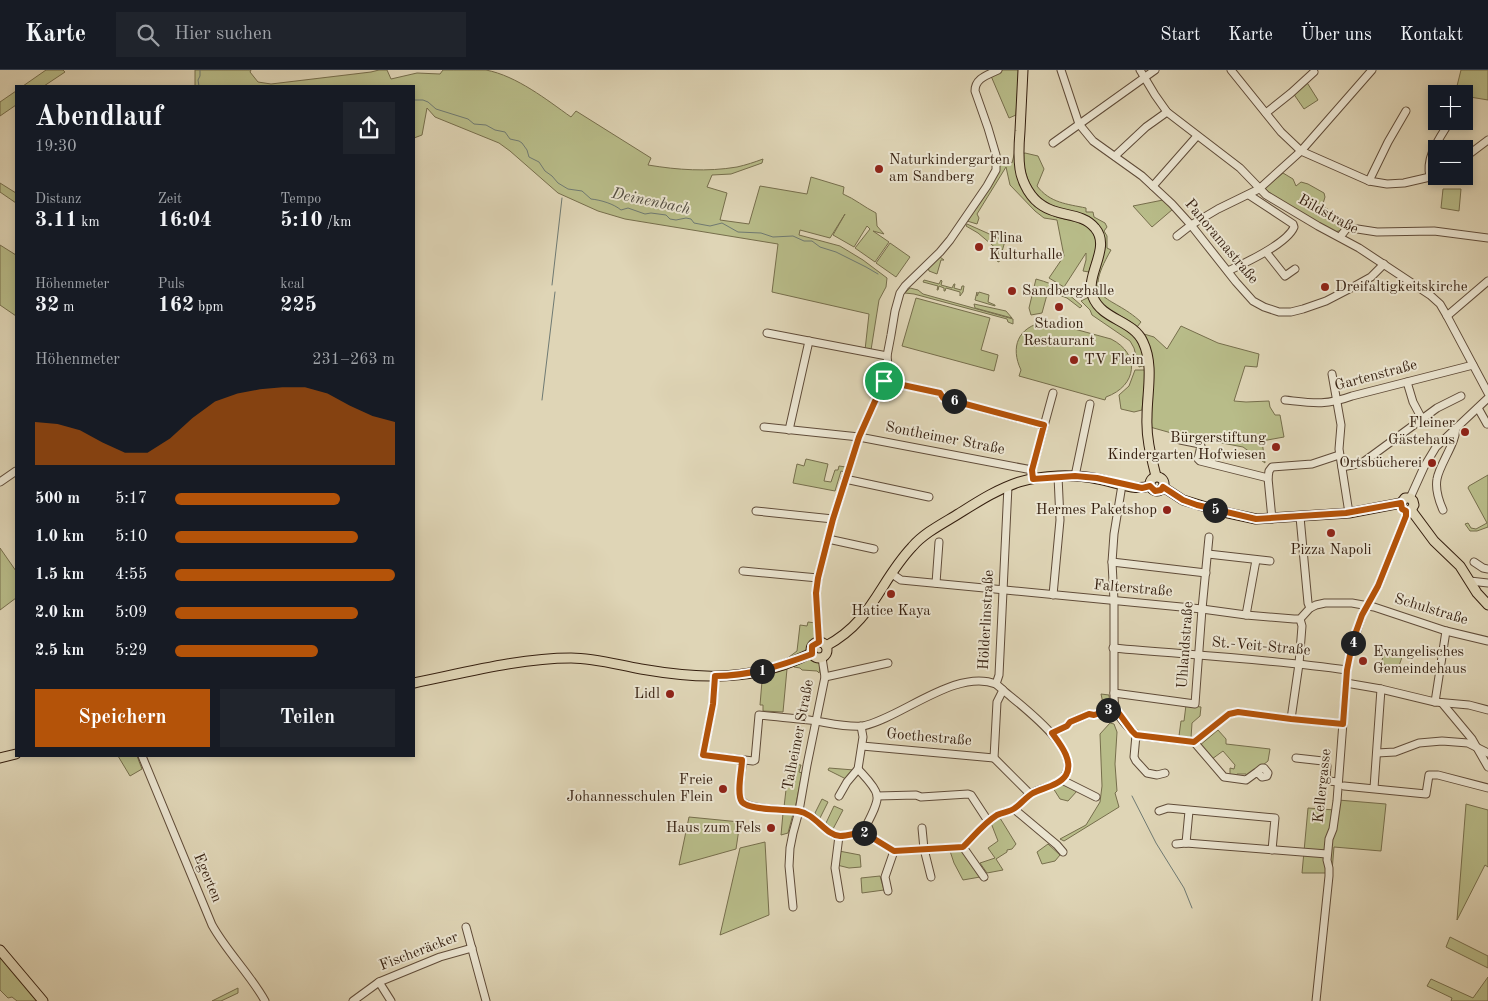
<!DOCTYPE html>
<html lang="de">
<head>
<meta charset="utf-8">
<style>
  body { margin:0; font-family:"Old Standard TT",serif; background:#20242c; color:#f1f3f6; height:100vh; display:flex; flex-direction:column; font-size:19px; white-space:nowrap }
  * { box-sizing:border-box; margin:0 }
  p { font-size:16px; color:#9ea1a6 }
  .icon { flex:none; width:28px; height:28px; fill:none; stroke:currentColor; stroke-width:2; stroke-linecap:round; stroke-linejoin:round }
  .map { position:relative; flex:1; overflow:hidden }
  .sheet { position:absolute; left:15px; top:15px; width:400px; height:672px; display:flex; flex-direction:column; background:#171b24; border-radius:0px; box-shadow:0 2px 8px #0003 }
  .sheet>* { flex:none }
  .tools { position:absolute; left:1428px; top:15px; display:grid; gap:10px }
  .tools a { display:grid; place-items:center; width:45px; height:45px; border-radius:0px; background:#171b24; box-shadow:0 2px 8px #0003; font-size:25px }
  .pin { position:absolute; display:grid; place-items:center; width:42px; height:42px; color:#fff; margin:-21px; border:2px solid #fff; border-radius:50%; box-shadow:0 1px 5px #0007 }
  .km { position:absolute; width:25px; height:25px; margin:-12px; border-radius:50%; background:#222; color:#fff; font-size:14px; line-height:25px; text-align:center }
  .round { display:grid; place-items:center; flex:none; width:52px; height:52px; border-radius:0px; background:#20242c }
  .overview { display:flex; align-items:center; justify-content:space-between; height:85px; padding:0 20px }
  h1 { font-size:28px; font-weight:700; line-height:38px }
  .figures { display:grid; grid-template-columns:repeat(3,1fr); gap:8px; height:85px; padding:5px 20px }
  .figures div { display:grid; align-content:center }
  .figures b { font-size:21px; font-weight:700 }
  .figures small { font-size:14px; font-weight:400 }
  .figures p { font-size:14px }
  .chart { height:140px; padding:10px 20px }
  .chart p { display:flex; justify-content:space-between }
  .chart svg { width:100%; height:90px; margin-top:5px; fill:#b45309; opacity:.7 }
  .button { display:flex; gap:10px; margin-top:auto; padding:10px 20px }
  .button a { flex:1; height:58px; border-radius:0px; background:#b45309; color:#fff; font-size:20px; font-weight:700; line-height:58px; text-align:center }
  .button a+a { background:#20242c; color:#f1f3f6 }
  ul { padding:0 20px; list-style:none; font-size:16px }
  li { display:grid; grid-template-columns:80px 60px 1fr; align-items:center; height:38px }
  li i { height:12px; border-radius:6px; background:#b45309 }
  header { display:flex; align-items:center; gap:30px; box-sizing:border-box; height:70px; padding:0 25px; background:#171b24; border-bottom:1px solid #363941 }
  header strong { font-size:24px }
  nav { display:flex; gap:28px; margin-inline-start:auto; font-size:18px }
  .search { width:350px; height:45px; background:#20242c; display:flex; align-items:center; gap:12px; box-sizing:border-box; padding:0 18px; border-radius:0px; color:#9ea1a6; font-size:19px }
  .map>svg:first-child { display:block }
  .green { fill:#b8bc89; stroke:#766e4c }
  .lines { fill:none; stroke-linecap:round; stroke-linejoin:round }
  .stream { stroke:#6f7a73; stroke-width:1 }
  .minor-casing { stroke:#604c39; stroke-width:9 }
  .major-casing { stroke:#351f0f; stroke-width:11 }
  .minor { stroke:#eae4d0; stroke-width:7 }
  .major { stroke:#dfd5b6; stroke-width:9 }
  .route-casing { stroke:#fff; stroke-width:10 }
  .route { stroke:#b45309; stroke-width:6 }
  .poi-dot { fill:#8f2418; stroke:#eae4d0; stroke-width:2 }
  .labels { text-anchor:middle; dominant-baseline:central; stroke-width:4; stroke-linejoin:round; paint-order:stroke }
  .poi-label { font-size:15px; fill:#351f0f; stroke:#eae4d0; text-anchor:end }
  .street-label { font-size:15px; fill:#351f0f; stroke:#eae4d0 }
  .water-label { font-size:16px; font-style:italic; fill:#524d41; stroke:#eae4d0 }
</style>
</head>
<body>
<header>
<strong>Karte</strong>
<div class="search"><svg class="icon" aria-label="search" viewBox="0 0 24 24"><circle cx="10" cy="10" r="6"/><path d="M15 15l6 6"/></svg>Hier suchen</div>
<nav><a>Start</a><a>Karte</a><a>Über uns</a><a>Kontakt</a></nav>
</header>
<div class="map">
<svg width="1488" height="931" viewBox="0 0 1488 931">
  <rect width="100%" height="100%" fill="#dfd5b6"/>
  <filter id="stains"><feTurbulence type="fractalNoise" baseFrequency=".004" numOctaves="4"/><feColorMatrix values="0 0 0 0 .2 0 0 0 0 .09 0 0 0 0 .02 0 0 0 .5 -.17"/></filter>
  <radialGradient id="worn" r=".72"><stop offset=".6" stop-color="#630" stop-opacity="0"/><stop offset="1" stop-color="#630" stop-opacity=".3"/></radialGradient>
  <g class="green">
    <path d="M46,0H63L65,2L44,16H23Z"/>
    <path d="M195,0H251L250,2L258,12L271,14L371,2L379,0H387L391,9L417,3L440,4L443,0C457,0 473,0 486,0C517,6 547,30 571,47L576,41L651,88L648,95C678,100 707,102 737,97C746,95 755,92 763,89L762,93L731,104L712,105L707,117L727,123L720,150L749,154L760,116L807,124L811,107L844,117L843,124C855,129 864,137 876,143L877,156L884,164L873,161L889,172L875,192L855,178L870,159L867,156L854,177L833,165L845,144L830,168L800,160L799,165L840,176L863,190L887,208L886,217L879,230L871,280H865L869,244L772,222L778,174L625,149L598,141L558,123L510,81L499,73L435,47L427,38L422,65L414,68V16H195Z"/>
    <path d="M1003,0H1019L1016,45L1009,48L991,6Z"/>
    <path d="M1461,0H1488V30L1464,26V24H1455Z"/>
    <path d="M1306,11L1318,30L1304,39L1293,23Z"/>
    <path d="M16,21V35L0,46V32Z"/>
    <path d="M1015,81C1017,92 1016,108 1022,119C1029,131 1041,141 1054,146C1070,152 1094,150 1096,173C1097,182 1091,193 1089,202L1083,201L1086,190V183L1064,217L1049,208L1064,186L1057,150L1044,148L1035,141L1010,115L1006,97L977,144L979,148L977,154L967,151C975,140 1000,107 1000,94C1000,93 999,87 999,86L1012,93Z"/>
    <path d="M1025,83L1038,86L1044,99L1037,116C1050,133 1067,134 1086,138V142H1093L1094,147L1105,153L1107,157L1104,161L1107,166V178L1111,180C1080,234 1110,223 1141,252L1137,257C1127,247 1112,244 1102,234C1090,222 1097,204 1101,190C1102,187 1104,182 1104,179C1104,176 1095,153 1093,151C1089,145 1082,144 1076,143C1039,134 1027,122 1022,84Z"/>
    <path d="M1283,103L1293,109L1296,116L1301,112L1308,114L1324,123L1325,127L1322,137L1328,139L1326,148L1348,152L1349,154L1343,157L1339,161L1334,162L1276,130L1265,118Z"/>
    <path d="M0,113L16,123V133L0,122Z"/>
    <path d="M1443,119H1461L1459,141L1441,138Z"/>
    <path d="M1163,130L1173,139L1152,157L1133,136Z"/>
    <path d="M967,154L1005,171L999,192L997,191L999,182L998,180L978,163L966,156Z"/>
    <path d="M890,173L910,187L896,207L876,193Z"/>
    <path d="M0,175L16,185V246L0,235Z"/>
    <path d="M940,187L944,190H941L937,204L929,201L928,197Z"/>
    <path d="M1036,209C1058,215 1065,221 1082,236L1080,238L1067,228L1048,221L1042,243L1031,245L1029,238Z"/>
    <path d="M924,210L939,214L941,210L942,211L941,215L952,218L954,214H955L954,218L961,220L962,216H964L963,222L960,226V222L946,218L945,221H944V218L939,216L938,220H937L938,216L923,212Z"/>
    <path d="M910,218L918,220L923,224L1013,249V254L1008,252L1007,249L914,224L905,223Z"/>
    <path d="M977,222V226L979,222L989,225L988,232L995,235V236L975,230Z"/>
    <path d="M1089,227L1134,264L1141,278L1146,295L1139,297L1134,278L1130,271L1092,245L1090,240L1081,231Z"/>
    <path d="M916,228L990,248L981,280L998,285L994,301L902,276Z"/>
    <path d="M974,234L1006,241L1012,248L975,238Z"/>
    <path d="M1044,252L1056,254L1111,269C1141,284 1137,316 1106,327L1105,330L1019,306L1021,300C1010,277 1018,257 1044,252Z"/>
    <path d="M1181,256L1218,273L1259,284L1257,297L1245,296L1234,331L1246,332L1269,331L1270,337L1275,345H1280L1284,367L1262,371L1265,393L1243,377L1175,364L1150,357L1153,294L1151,281L1146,275L1144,264L1154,267L1167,279Z"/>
    <path d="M1135,300H1146L1142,340L1134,342L1121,339L1119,325L1129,316Z"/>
    <path d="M806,389L828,394L824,411L831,412L835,400H838L839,396L846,397L844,402L841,401L835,421L793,413L797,394L804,396Z"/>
    <path d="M1488,405V457L1477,461H1470L1465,454L1468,453L1471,458L1476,459L1487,453L1468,418L1469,416Z"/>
    <path d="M0,478L16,501V528L0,540Z"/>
    <path d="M808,552L816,553L817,569C811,572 810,578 805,581L785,590L797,581L800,555L807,556Z"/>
    <path d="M1385,581L1402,587L1398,599L1381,593Z"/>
    <path d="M812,588L818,590L821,593L819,603L817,601L802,600L800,598L794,597V596Z"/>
    <path d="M787,599L783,642L763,641V635H760L762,611L767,604Z"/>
    <path d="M1101,624L1109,625L1110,636L1104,638Z"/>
    <path d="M1186,635L1201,637L1200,646L1192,653L1191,668L1179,666L1181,651H1184Z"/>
    <path d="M1110,653L1114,654L1117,662L1115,694L1117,721L1115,723L1119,737L1064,771L1060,769L1086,755L1100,732L1102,716L1100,664Z"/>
    <path d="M1218,660L1226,669V674L1270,679L1268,691L1248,707L1246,704H1237L1236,707L1230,706V698L1234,699L1235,695L1223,681L1212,689L1199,676Z"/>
    <path d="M118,686H137L142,699L130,706Z"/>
    <path d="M789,694L801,695L799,702L802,703L795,739L784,737Z"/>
    <path d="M829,698L854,700L846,709L828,700Z"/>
    <path d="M1063,714L1077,721L1068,731L1060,729L1053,718Z"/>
    <path d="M822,729L828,732L820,748L815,743Z"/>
    <path d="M1338,730L1386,734L1381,781L1334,777L1332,801L1329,792Z"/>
    <path d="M1466,734L1488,740V797L1485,795L1457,850Z"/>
    <path d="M834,736L843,740L833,759L826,753Z"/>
    <path d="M1308,738L1335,740L1326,803H1302Z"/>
    <path d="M783,743L793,744L788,763L781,765Z"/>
    <path d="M689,747L740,752L736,779L679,795Z"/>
    <path d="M1000,748L1016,774L1012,779L1007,780V782L996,789L1003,800L987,803L980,793L995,788L988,778L998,771L991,753Z"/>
    <path d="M765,772L769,845L720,865L740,778Z"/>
    <path d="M1048,774L1060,785L1055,791L1042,794L1037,782Z"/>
    <path d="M961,780L979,802L980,807L963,810L954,793L950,781Z"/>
    <path d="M839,781L860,785L861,797L849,798L837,795Z"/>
    <path d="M880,806L884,820L862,823L861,808Z"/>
    <path d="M1450,867L1488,886V898L1446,877Z"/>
    <path d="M0,885L40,931H17L12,927L8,928L0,920Z"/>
    <path d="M1488,907V931H1451L1452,928L1427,916L1431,909L1473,928Z"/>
    <path d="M238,918V923L221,931H212Z"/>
  </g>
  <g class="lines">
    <g class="stream">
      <path d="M199,16L198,10L200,6V0"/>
      <path d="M414,30H423L428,32L436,39L468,49L474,54L486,55L495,60L505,62L510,69L519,71L522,73L527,80L529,87L539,92L545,101L552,106L558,113L568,119L582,121L591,129C601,130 614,134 621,140L628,138L645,144L651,143L666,145L670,149L676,150L686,148L691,149L694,153L710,156L722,153L738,162L761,163L773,167L793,166L804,171H812L820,177L836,182L866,197L878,204"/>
      <path d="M552,215L562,128"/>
      <path d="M542,330L555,222"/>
      <path d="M1132,726L1156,773L1184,818L1192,838"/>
    </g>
    <defs>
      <g id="minor">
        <path d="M1061,0L1079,54L1093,71L1142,106L1172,134L1191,155L1236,212L1253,231L1264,237L1279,242H1291L1303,239L1326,231L1353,217L1371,207L1384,194"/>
        <path d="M1140,0L1155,25L1167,42L1240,98L1266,125L1318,156L1359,178L1430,225L1440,234L1447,246L1488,323"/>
        <path d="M1231,0L1281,62L1301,81L1369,111L1387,114L1404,113L1430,107L1436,104"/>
        <path d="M1266,43L1291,23L1314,2"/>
        <path d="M1053,73L1155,0"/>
        <path d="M1115,86L1146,57L1167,42"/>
        <path d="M1464,88L1488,70"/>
        <path d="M1430,107C1425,86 1440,68 1450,51"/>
        <path d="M1369,111L1388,72L1406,41"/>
        <path d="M1153,116L1197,66"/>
        <path d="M1177,166L1191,155L1218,139L1259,119L1301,81L1372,0"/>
        <path d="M1340,167L1347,158H1351L1377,162L1434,161L1488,168"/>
        <path d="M1266,182L1285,206L1295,199"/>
        <path d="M1228,201C1245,193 1287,174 1294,157L1293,154L1249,125"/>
        <path d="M1447,246L1488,211"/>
        <path d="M767,263L887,286"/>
        <path d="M1332,304L1341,355L1339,379L1349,443"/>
        <path d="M884,311L940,323L943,328L1043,355"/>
        <path d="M1407,312L1413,332L1422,349L1437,338L1461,326"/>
        <path d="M1285,330C1312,333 1325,336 1352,326L1473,295"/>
        <path d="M1478,338L1487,354"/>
        <path d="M764,357L859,367L1032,400"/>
        <path d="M789,360L809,271"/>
        <path d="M1180,370L1200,374L1201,376L1198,389L1200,391L1268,408"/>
        <path d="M1342,397L1362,393L1422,349"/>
        <path d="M1032,404V400L1053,323"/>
        <path d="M1075,406L1090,334"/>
        <path d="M845,409L929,427"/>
        <path d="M0,412L16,401"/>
        <path d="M1122,415L1114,464L1112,492L1114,531V623C1114,627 1114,632 1115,636C1116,645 1132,664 1141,666L1194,672L1229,644L1238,642L1291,649L1343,654"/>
        <path d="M1008,416L999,605L996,614L1003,620L997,632L994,688L1030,724"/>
        <path d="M1410,428L1424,397L1436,377L1488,328"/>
        <path d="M1443,440C1439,431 1435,420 1437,409C1439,395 1459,368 1455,358"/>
        <path d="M756,441L833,449"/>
        <path d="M1300,447L1308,533L1310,538"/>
        <path d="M1272,449L1268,408L1269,401L1272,397L1312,394L1339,385"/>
        <path d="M828,469L874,479"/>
        <path d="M1208,484L1270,491"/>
        <path d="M1112,492L1206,503"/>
        <path d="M1474,492L1483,498L1488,499"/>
        <path d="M743,501L818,508"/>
        <path d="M892,504L901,510L1202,539L1246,545L1294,549H1300L1310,538L1316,535L1325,533H1352L1374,537L1446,561L1488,571"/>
        <path d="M1470,511L1488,513"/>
        <path d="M936,513L939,472"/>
        <path d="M1053,525L1060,450L1058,406"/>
        <path d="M1246,545L1256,490"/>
        <path d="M819,572L816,523L818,508L833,449L859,367L884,311L888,295L887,286L891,265L895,241L900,223L905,216L940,182L950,170L987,116L996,100V85L988,58L975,21C975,8 988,5 998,0"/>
        <path d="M1113,578C1191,585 1269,589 1347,600"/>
        <path d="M715,607L713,634L703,685L753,691L755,690L759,645C776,647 793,648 809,650C825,652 847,658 863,656C901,648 956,598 996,614"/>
        <path d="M825,607L888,593"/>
        <path d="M1346,613L1381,619L1435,632L1469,635L1488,640"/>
        <path d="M1114,623L1195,634L1202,539L1209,467"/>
        <path d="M1435,632L1446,561"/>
        <path d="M1442,633L1472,669L1488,697"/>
        <path d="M1291,649L1299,594L1302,556L1300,549"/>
        <path d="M1052,663L1067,656L1070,652L1089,644L1094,645L1115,638"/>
        <path d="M1136,665L1134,687L1136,691L1147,703L1157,705L1165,703"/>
        <path d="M1194,672L1224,707L1246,710L1257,702L1262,707L1267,706L1268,703L1264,698H1262L1257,702"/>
        <path d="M862,676L994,688"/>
        <path d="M1377,683L1395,682L1419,673L1442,671L1468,673L1488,683"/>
        <path d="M142,686L212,855C227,882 250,904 265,931"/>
        <path d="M1296,688L1323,691L1327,696L1326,708L1329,711L1338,712"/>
        <path d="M743,690C742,699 736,724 742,731C750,741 786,739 798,741C816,744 825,765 840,766C847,766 856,763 863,762L894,781L963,777C974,766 984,753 997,745C1002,742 1010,742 1015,738C1021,734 1025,727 1032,723C1042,718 1056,716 1063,708C1087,683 1020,635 1003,620"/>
        <path d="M858,699C864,706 875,716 877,725C879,734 867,753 863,762"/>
        <path d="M1062,710L1096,727"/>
        <path d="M1344,716L1426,724L1429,705H1438L1488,718"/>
        <path d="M1374,718L1381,619"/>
        <path d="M839,726L847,712L858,699L863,667L861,656"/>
        <path d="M877,726L916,725L921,727L968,724L971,725L988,751"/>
        <path d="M1014,739L1057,775L1063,782"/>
        <path d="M1159,741L1168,738L1275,748L1272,780"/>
        <path d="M922,758L924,779L931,807"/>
        <path d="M839,766L835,798L840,828"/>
        <path d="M1186,773L1189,741"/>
        <path d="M1176,774L1186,773L1327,784"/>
        <path d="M963,777L984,807"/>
        <path d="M888,821L885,807L894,781"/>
        <path d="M793,837L789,796L790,778L793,763L799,741L807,695L825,607L822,588"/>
        <path d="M466,857L486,931"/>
        <path d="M379,912L391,931"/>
        <path d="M353,931L379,912L440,887L472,878"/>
        <path d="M1316,931L1329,806V798L1327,790L1328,780L1329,769L1333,759L1337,731L1347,600L1351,579L1362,545L1378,516L1406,446V441"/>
      </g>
      <g id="major">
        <path d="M1023,0C1022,20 1021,40 1020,61C1019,73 1018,86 1020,99C1022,113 1031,129 1043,136C1059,147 1082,142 1095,158C1112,178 1084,205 1093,227C1102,250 1133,250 1143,272C1154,295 1147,322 1147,347C1146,368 1151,386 1156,406"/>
        <circle cx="1157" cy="414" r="7"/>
        <path d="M1163,417L1183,430L1219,441L1256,449L1349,443L1401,433"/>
        <path d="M1401,433L1405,428H1410L1413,431L1414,435L1411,440"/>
        <path d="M1411,440L1434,471L1460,496L1477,523L1488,535"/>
        <circle cx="819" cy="580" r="8"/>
        <path d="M826,576C873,551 879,512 912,477C923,464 940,455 955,446C976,433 995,420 1019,412C1043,405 1073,404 1098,409C1115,412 1133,421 1150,416"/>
        <path d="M414,613C464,603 520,588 571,588C595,588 618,595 641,599C688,607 735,611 780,596C791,593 801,588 812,583"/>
        <path d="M0,688L16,684"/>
        <path d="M0,880L43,931"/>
      </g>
    </defs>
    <use href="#minor" class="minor-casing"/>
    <use href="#major" class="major-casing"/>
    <use href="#minor" class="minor"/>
    <use href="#major" class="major"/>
  </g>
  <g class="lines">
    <defs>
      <path id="route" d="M884,311L940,323L943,328L1044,355L1032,400L1033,409L1075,406L1097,408L1142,418L1150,416L1155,421L1161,420L1163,417L1183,430L1197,435L1256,449L1346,443L1401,433L1402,439L1406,441V446L1378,516L1362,545L1353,570L1347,600L1343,654L1291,649L1238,642L1229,644L1194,672L1136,665L1132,661L1115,638L1094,645L1089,644L1070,652L1067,656L1052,663C1060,674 1074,691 1066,705C1060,715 1043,718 1033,723C1026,727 1021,734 1015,738C1010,742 1003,742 997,745C984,753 974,766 963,777L894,781L863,762C856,763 847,766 840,766C825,765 816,744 798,741C786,739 750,741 742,732C736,724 742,699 742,690L703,685L713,634L715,606C749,606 780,596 812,584V576L819,572L816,523L818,508L833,449L859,367Z"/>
    </defs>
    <use href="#route" class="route-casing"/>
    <use href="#route" class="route"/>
  </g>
  <g class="poi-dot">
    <circle cx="879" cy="99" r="5"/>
    <circle cx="979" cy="177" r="5"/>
    <circle cx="1325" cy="217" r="5"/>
    <circle cx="1012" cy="221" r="5"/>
    <circle cx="1059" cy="237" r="5"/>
    <circle cx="1074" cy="290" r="5"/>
    <circle cx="1465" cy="362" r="5"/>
    <circle cx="1276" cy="377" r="5"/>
    <circle cx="1432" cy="393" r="5"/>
    <circle cx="1167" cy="440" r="5"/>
    <circle cx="1331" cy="463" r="5"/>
    <circle cx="891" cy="524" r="5"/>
    <circle cx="1363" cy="591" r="5"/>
    <circle cx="670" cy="624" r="5"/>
    <circle cx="723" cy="719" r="5"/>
    <circle cx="771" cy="758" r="5"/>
  </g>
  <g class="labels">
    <g class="poi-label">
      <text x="889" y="90" text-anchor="start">Naturkindergarten<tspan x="889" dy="17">am Sandberg</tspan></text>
      <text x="989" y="168" text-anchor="start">Flina<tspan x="989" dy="17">Kulturhalle</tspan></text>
      <text x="1335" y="217" text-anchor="start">Dreifaltigkeitskirche</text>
      <text x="1022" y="221" text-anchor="start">Sandberghalle</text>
      <text x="1059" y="254" text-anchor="middle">Stadion<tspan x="1059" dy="17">Restaurant</tspan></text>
      <text x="1084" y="290" text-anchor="start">TV Flein</text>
      <text x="1455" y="353">Fleiner<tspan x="1455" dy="17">Gästehaus</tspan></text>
      <text x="1266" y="368">Bürgerstiftung<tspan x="1266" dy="17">Kindergarten Hofwiesen</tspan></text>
      <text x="1422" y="393">Ortsbücherei</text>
      <text x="1157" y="440">Hermes Paketshop</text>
      <text x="1331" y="480" text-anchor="middle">Pizza Napoli</text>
      <text x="891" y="541" text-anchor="middle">Hatice Kaya</text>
      <text x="1373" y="582" text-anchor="start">Evangelisches<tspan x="1373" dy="17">Gemeindehaus</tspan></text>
      <text x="660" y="624">Lidl</text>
      <text x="713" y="710">Freie<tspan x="713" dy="17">Johannesschulen Flein</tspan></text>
      <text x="761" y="758">Haus zum Fels</text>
    </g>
    <g class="street-label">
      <text transform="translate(1328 145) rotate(29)">Bildstraße</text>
      <text transform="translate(1221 172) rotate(50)">Panoramastraße</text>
      <text transform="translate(1376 306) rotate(-15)">Gartenstraße</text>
      <text transform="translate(945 369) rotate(11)">Sontheimer Straße</text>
      <text transform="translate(1133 519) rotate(5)">Falterstraße</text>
      <text transform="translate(1431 540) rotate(17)">Schulstraße</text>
      <text transform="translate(987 550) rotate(-87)">Hölderlinstraße</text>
      <text transform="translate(1186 575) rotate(-86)">Uhlandstraße</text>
      <text transform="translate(1261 577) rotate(5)">St.-Veit-Straße</text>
      <text transform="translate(799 665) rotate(-79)">Talheimer Straße</text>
      <text transform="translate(929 668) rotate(5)">Goethestraße</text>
      <text transform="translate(1323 716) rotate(-84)">Kellergasse</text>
      <text transform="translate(207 808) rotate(67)">Egerten</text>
      <text transform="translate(419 882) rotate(-21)">Fischeräcker</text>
    </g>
    <g class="water-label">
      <text transform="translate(651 132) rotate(12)">Deinenbach</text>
    </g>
  </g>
  <rect width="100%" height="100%" filter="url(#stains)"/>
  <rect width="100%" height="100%" fill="url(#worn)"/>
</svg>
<div class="tools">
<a>+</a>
<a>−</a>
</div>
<div class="pin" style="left:884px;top:311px;background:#1e9e55"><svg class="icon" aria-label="arrive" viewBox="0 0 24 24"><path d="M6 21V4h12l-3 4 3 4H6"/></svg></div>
<b class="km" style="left:762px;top:601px">1</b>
<b class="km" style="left:864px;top:763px">2</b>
<b class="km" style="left:1108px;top:640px">3</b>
<b class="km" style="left:1353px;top:573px">4</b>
<b class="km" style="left:1215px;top:440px">5</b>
<b class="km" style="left:954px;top:331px">6</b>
<section class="sheet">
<div class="overview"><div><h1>Abendlauf</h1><p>19:30</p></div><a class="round"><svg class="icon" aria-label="share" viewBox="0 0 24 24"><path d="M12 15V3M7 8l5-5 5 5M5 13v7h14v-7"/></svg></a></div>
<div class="figures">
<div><p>Distanz</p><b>3.11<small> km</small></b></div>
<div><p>Zeit</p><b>16:04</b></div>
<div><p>Tempo</p><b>5:10<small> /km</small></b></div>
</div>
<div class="figures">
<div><p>Höhenmeter</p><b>32<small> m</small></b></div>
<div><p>Puls</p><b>162<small> bpm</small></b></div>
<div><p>kcal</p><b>225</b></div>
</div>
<div class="chart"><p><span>Höhenmeter</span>231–263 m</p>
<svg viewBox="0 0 160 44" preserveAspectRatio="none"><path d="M0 44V23L10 24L20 27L30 33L40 38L50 38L60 31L70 21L80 13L90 9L100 7L110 6L120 6L130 9L140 15L150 20L160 23V44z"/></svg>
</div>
<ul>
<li><b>500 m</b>5:17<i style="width:75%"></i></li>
<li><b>1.0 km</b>5:10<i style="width:83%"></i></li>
<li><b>1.5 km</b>4:55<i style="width:100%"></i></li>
<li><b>2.0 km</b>5:09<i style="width:83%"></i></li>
<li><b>2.5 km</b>5:29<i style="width:65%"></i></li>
</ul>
<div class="button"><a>Speichern</a><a>Teilen</a></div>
</section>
</div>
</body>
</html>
